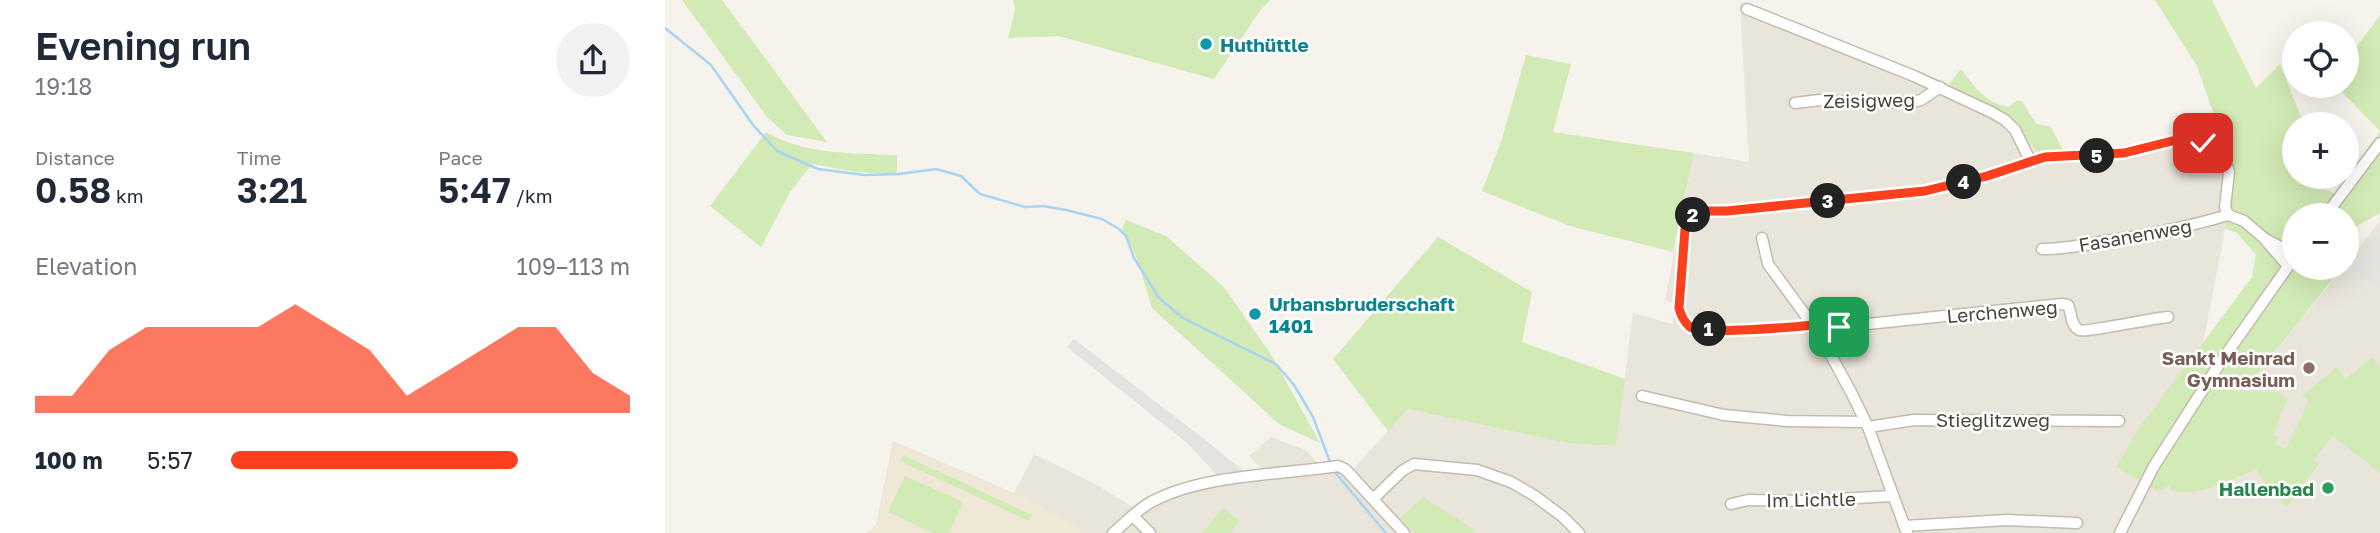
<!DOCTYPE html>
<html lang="en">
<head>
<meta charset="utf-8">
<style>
  body { margin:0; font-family:"Golos Text",sans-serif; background:#f2f2f3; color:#1f2937; height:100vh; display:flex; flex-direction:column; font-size:26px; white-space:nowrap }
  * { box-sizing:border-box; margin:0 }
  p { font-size:23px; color:#747a83 }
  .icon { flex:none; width:38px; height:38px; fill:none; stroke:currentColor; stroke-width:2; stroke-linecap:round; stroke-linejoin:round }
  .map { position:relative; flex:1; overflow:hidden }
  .drawer { display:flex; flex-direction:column; background:#fff; width:665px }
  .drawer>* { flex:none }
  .controls { position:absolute; left:1617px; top:21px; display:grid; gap:14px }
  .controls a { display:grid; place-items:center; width:77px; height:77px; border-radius:50%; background:#fff; box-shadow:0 7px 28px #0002; font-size:35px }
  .pin { position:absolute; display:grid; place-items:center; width:60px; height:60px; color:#fff; margin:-30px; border-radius:14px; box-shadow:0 4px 10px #0006 }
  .km { position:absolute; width:35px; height:35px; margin:-18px; border-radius:50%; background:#222; color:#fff; font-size:19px; line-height:35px; text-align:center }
  .round { display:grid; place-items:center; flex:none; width:74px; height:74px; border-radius:37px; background:#f2f2f3 }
  .overview { display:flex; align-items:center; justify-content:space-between; height:119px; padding:0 35px }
  h1 { font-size:38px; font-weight:600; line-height:52px }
  .metrics { display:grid; grid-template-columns:repeat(3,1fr); gap:10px; height:119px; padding:7px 35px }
  .metrics div { display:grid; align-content:center }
  .metrics b { font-size:35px; font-weight:600 }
  .metrics small { font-size:19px; font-weight:400 }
  .metrics p { font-size:19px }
  .chart { height:196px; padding:14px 35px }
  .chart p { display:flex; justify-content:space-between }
  .chart svg { width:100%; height:126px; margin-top:7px; fill:#fc3f1d; opacity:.7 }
  ul { padding:0 35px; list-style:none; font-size:23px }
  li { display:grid; grid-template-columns:112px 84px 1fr; align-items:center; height:52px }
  li i { height:18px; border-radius:9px; background:#fc3f1d }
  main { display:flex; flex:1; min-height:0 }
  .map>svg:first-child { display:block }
  .residential { fill:#eae5da }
  .education { fill:#efe8d6 }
  .green { fill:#d2eab5 }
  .parking { fill:#e5e3e0 }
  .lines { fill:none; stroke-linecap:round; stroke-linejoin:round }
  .stream { stroke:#a9d4f2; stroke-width:2.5 }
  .minor-casing { stroke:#c2bbae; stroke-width:13 }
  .minor { stroke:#fff; stroke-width:10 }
  .route-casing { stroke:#fff; stroke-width:14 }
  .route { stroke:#fc3f1d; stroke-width:9 }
  .culture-dot { fill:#0f9aa8; stroke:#fff; stroke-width:2.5 }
  .education-dot { fill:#8d6e63; stroke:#fff; stroke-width:2.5 }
  .leisure-dot { fill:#2e9e5b; stroke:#fff; stroke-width:2.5 }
  .labels { text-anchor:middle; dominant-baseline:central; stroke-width:5; stroke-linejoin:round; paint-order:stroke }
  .culture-label { font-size:19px; font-weight:bold; fill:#0d838f; stroke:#fff; text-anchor:start }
  .street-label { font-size:19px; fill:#4b4439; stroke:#fff }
  .education-label { font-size:19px; font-weight:bold; fill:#785e54; stroke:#fff; text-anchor:end }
  .leisure-label { font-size:19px; font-weight:bold; fill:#27864d; stroke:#fff; text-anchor:end }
</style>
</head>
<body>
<main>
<section class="drawer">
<div class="overview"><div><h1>Evening run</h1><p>19:18</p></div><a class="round"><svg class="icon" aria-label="share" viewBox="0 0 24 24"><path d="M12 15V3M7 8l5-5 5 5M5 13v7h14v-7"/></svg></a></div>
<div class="metrics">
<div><p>Distance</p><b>0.58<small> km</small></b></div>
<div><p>Time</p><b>3:21</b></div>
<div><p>Pace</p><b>5:47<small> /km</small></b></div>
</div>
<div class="chart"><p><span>Elevation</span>109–113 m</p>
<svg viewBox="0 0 160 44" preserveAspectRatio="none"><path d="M0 44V38L10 38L20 22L30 14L40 14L50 14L60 14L70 6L80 14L90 22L100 38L110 30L120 22L130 14L140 14L150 30L160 38V44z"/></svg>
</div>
<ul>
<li><b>100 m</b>5:57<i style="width:72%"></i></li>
</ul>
</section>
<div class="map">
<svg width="1715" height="533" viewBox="0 0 1715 533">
  <rect width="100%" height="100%" fill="#f6f3ec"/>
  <path class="residential" d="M1075,2L1284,84L1342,116L1373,152L1458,148L1524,135L1546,140L1560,155L1571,173L1536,354L1584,384L1678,268H1682V263L1715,221V533H201L211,525L228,441L349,493L369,454L432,485L474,511L495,498L602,473L584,456L606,437L640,450L659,468L688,469L743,409L902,443L951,446L968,313L1008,324L1009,304L1000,300L1029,153L1084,162Z"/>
  <path class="education" d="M229,442L349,494L355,495L410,525L420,533H205L212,524Z"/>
  <g class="green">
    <path d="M17,0H57L162,142L122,135L102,117Z"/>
    <path d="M348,0H605L594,12L549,79L394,36L343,38L350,10Z"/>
    <path d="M1490,0H1547L1591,88L1615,64L1639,124H1629V177H1645V183L1669,193L1715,132V213L1690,227L1682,238V215H1629V268H1664L1671,275L1584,384L1568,391L1614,392L1622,399L1608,435L1613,437L1610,444L1621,449L1644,400L1637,396L1672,367L1681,379L1707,357L1715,368V473L1668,436L1649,460L1654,464L1622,507L1603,489L1591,469C1567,480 1533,497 1507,491L1504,486L1492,491L1451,467L1474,428L1587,277L1591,255L1572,233L1560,229L1571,173L1560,155L1546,140L1548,112L1532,66Z"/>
    <path d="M1715,15V131L1671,86H1682V60Z"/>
    <path d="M861,55L906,64L888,132L1029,153L1008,252L905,226L817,191L836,142Z"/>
    <path d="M1296,69C1310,87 1320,103 1344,107L1351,101H1357L1371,124L1386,127L1399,152H1373L1342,116L1284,84Z"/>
    <path d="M101,132C139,155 189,153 232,155V174L191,172L147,164L125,192L96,247L45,206Z"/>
    <path d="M461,220L501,236L559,287L607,356L655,443L614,424L487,308L471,256L457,228Z"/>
    <path d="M773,237L867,292L857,342L960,379L951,446L902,443L743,409L723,431L668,359Z"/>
    <path d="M238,455L367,515L364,521L235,461Z"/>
    <path d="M240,476L298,502L284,533H268L223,512Z"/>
    <path d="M758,497L810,530L808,533H749L735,518Z"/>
    <path d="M558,508L575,521L565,533H537Z"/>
  </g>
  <g class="parking">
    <path d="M1715,233V289L1688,269Z"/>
    <path d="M409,339L539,439L579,471L554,477L522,443L402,347Z"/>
  </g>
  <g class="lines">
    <g class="stream">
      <path d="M0,28L46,65L88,125L112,151L153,169L199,175L234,174L271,169L296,176L315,194L360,207L378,206L401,210L437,219L454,229L461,236L469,258L494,298L518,318L611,364L629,385L648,417L665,462"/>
      <path d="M669,471L721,533"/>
    </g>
    <defs>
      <g id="minor">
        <path d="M1082,9L1249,76L1326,112L1340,120L1350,130L1365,160"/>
        <path d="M1130,103L1155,100L1201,103L1247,102L1256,100L1275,87"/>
        <path d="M1661,215L1715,143"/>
        <path d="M1097,238L1103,264L1155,335L1187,394L1203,427L1242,533"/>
        <path d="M1602,242L1623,266"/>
        <path d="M1377,249C1399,249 1420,245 1441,241C1482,235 1523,227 1563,215"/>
        <path d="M1148,325C1128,327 1039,335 1026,327C1019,322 1016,316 1014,308L1020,229L1028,214L1040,211H1062L1260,191L1322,176L1380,157L1459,153L1507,141L1524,140L1538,143L1560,161L1564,172L1560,207L1563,215L1579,221L1600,239L1629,254"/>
        <path d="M1155,335L1173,327L1397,304L1403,305C1407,313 1405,325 1414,330C1420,333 1489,318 1503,317"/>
        <path d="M977,396L1059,415L1122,421L1200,422"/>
        <path d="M1203,427L1249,420L1454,421"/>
        <path d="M708,499L737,471L749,464L812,470L846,482L870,496L898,517L914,533"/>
        <path d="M1066,504L1083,500L1140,501L1226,496"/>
        <path d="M468,516L485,533"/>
        <path d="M1239,526L1342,520L1412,523"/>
        <path d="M448,533C460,523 472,510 486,502C538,474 615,475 673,466L680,469L739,533"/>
        <path d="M1455,533L1489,466L1555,363L1629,258"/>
      </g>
    </defs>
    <use href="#minor" class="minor-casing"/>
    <use href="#minor" class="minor"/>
  </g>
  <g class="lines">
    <defs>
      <path id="route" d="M1174,327L1155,335L1148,325C1128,327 1039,335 1025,327C1019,322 1016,316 1014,308L1020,229L1028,214L1041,211H1062L1260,191L1322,176L1380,157L1459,153L1507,141L1524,140L1538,143"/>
    </defs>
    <use href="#route" class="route-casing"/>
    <use href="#route" class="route"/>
  </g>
  <g class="culture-dot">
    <circle cx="541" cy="44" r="7"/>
    <circle cx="590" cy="314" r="7"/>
  </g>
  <circle class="education-dot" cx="1644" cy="368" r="7"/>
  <circle class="leisure-dot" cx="1663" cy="488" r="7"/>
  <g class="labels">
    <g class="culture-label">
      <text x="555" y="44">Huthüttle</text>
      <text x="604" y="303">Urbansbruderschaft<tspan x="604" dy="22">1401</tspan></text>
    </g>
    <g class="street-label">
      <text transform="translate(1204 100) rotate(-1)">Zeisigweg</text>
      <text transform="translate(1470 235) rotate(-10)">Fasanenweg</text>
      <text transform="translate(1337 311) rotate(-5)">Lerchenweg</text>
      <text x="1328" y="419">Stieglitzweg</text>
      <text transform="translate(1146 499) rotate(-1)">Im Lichtle</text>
    </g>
    <g class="education-label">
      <text x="1630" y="357">Sankt Meinrad<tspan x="1630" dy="22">Gymnasium</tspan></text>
    </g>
    <g class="leisure-label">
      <text x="1649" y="488">Hallenbad</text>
    </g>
  </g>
</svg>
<div class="controls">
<a><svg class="icon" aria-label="locate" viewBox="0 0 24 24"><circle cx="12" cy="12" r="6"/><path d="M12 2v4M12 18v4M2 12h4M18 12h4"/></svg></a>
<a>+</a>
<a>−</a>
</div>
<div class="pin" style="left:1174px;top:327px;background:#1e9e55"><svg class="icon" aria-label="arrive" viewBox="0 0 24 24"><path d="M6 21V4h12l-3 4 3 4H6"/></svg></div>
<div class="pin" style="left:1538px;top:143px;background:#d93025"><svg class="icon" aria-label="check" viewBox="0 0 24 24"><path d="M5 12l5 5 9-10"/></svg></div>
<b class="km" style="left:1044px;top:329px">1</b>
<b class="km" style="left:1028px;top:215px">2</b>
<b class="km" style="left:1163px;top:201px">3</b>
<b class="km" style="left:1299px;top:182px">4</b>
<b class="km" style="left:1432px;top:156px">5</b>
</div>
</main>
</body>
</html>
